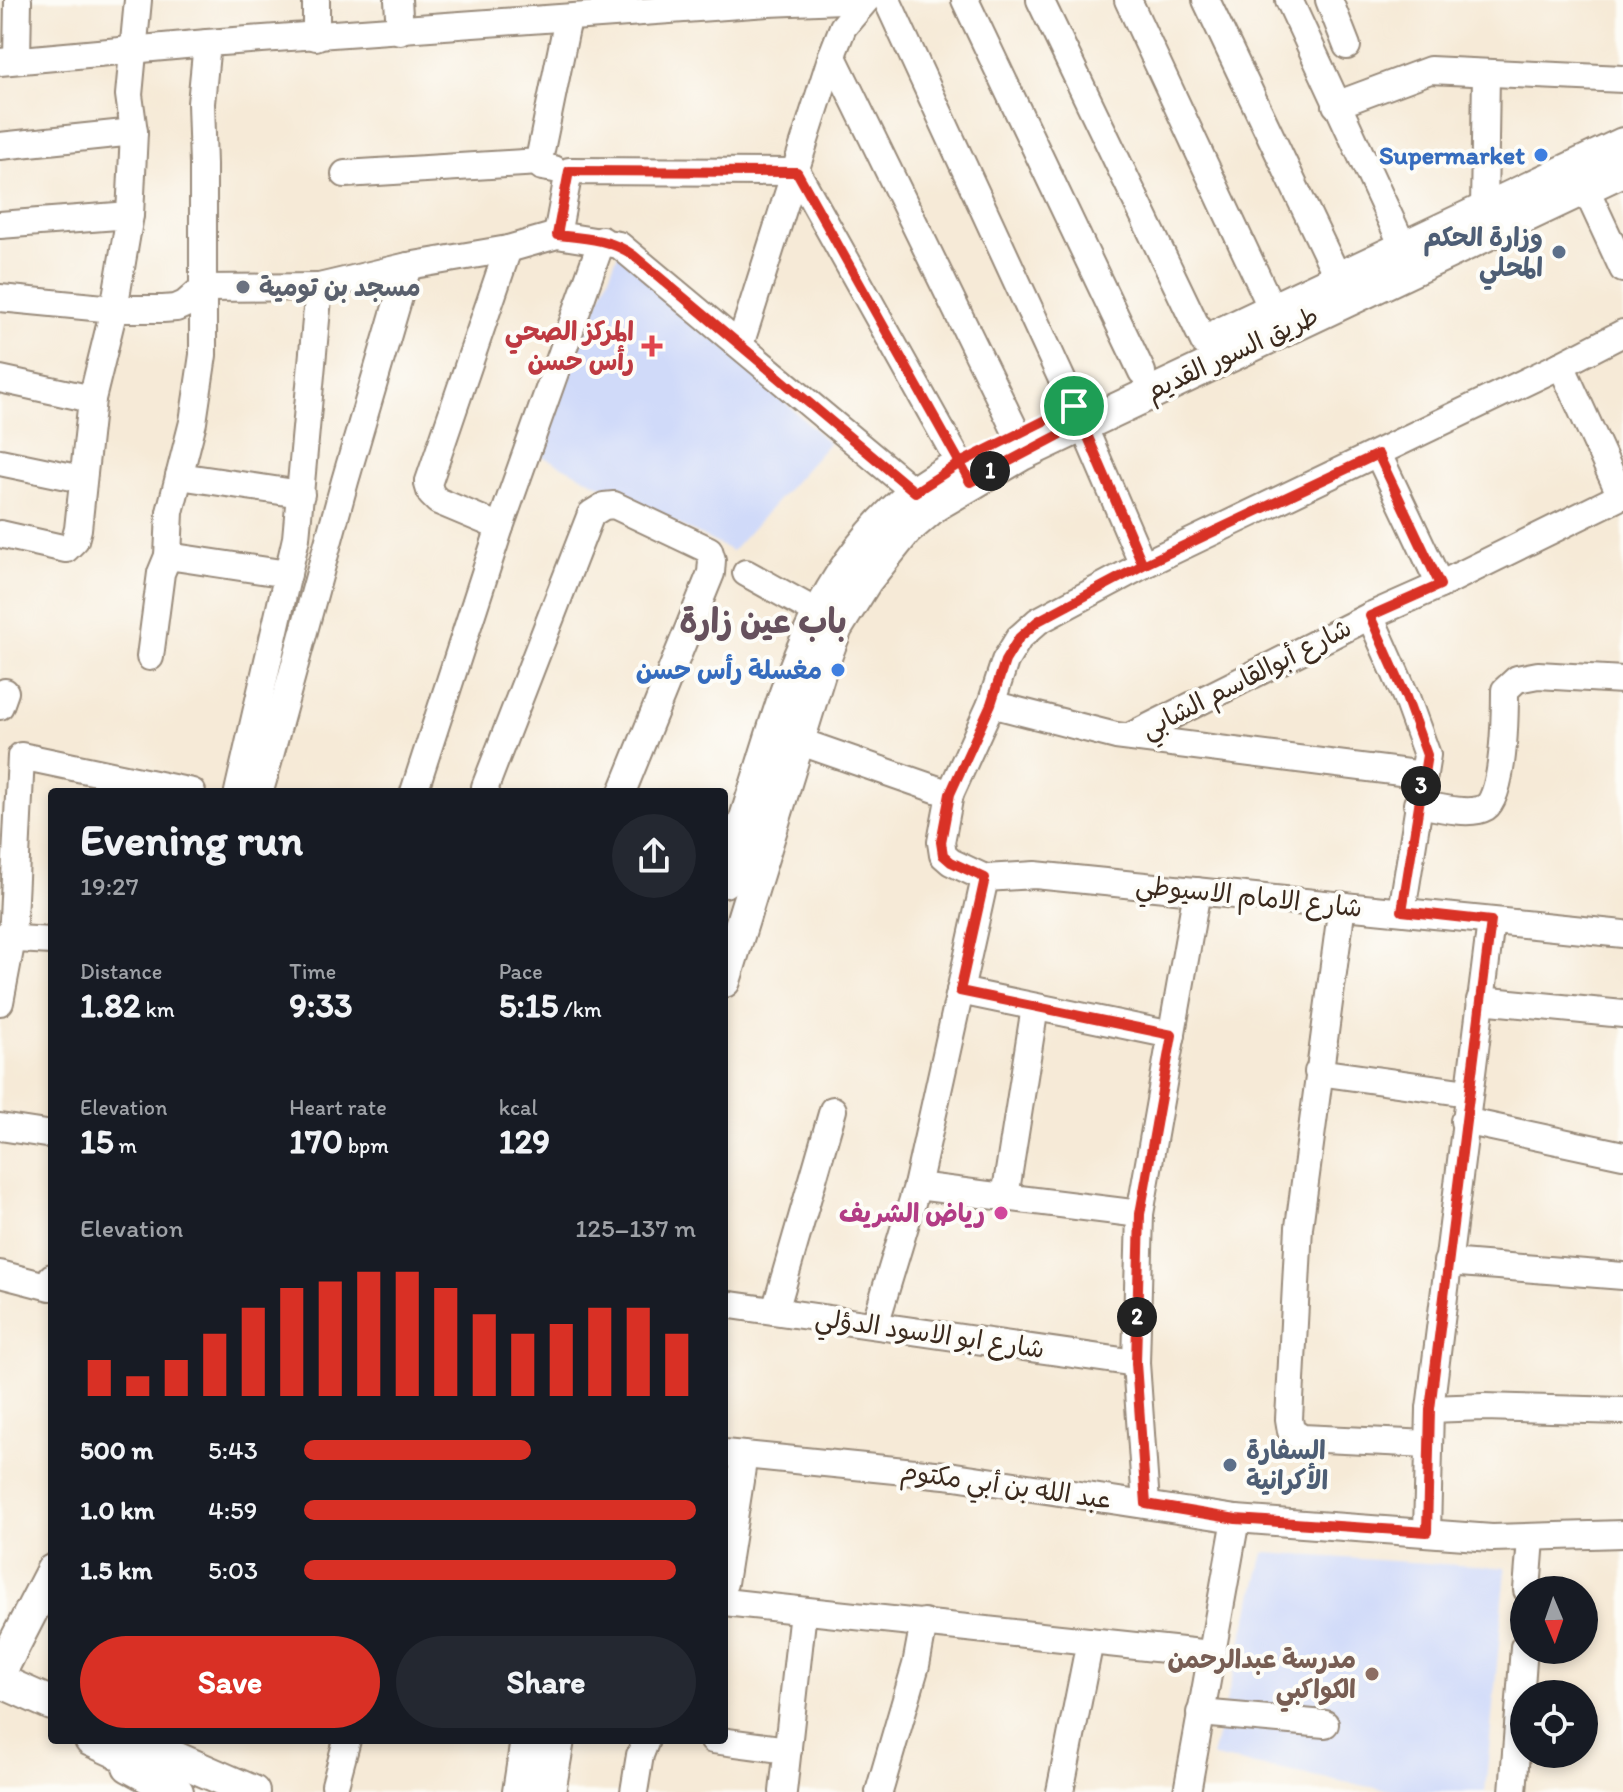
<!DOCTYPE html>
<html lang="en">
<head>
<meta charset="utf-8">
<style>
  body { margin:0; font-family:Itim,"Playpen Sans Arabic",sans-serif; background:#242831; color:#f1f3f6; height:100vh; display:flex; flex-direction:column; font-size:30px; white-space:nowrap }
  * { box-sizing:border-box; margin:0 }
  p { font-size:26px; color:#9ea1a6 }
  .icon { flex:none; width:44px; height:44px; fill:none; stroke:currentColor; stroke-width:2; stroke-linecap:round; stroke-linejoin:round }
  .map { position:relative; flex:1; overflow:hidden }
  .panel { position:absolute; left:48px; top:788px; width:680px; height:956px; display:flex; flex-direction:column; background:#171b24; border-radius:8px; box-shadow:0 4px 12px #0003 }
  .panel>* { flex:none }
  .needle { width:52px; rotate:178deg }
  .buttons { position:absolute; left:1510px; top:1576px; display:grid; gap:16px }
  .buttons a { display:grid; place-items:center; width:88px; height:88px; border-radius:50%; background:#171b24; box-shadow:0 4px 12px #0003; font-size:40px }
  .pin { position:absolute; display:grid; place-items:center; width:68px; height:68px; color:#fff; margin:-34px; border:4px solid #fff; border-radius:50%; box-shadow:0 2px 8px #0007 }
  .km { position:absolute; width:40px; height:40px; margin:-20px; border-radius:50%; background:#222; color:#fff; font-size:22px; line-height:40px; text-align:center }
  .round { display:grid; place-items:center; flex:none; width:84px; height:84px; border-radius:42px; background:#242831 }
  .headline { display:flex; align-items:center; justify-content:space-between; height:136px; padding:0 32px }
  h1 { font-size:44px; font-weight:700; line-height:60px }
  .stats { display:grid; grid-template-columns:repeat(3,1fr); gap:12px; height:136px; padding:8px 32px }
  .stats div { display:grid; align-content:center }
  .stats b { font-size:34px; font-weight:700 }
  .stats small { font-size:22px; font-weight:400 }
  .stats p { font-size:22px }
  .chart { height:224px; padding:16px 32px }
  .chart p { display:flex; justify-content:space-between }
  .chart svg { width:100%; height:144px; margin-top:8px; stroke:#d93025; stroke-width:6 }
  .cta { display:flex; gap:16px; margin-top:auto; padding:16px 32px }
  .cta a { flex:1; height:92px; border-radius:48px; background:#d93025; color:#fff; font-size:32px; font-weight:700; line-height:92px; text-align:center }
  .cta a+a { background:#242831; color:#f1f3f6 }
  ul { padding:0 32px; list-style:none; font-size:26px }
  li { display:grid; grid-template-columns:128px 96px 1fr; align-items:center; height:60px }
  li i { height:20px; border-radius:10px; background:#d93025 }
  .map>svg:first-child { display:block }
  .built { fill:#d0daf9 }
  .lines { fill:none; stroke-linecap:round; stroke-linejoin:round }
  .minor-casing { stroke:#988a7a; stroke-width:30 }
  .major-casing { stroke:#988a7a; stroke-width:36 }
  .minor { stroke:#fff; stroke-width:26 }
  .major { stroke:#fff; stroke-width:32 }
  .route-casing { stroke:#fff; stroke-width:16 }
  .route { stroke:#d93025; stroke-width:10 }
  .shop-dot { fill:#3f7fe0; stroke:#fdfcf7; stroke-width:3 }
  .service-dot { fill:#5c6f8a; stroke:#fdfcf7; stroke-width:3 }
  .worship-dot { fill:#6b7280; stroke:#fdfcf7; stroke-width:3 }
  .health-dot { fill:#e0444e; stroke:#fdfcf7; stroke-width:3 }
  .hotel-dot { fill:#d1479c; stroke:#fdfcf7; stroke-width:3 }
  .education-dot { fill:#8d6e63; stroke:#fdfcf7; stroke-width:3 }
  .labels { text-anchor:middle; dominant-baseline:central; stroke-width:8; stroke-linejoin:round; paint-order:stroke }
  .shop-label { font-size:26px; font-weight:bold; fill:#366cbe; stroke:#fdfcf7; text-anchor:end }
  .service-label { font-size:26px; font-weight:bold; fill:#4e5e75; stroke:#fdfcf7; text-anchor:end }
  .worship-label { font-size:26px; font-weight:bold; fill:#5b616d; stroke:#fdfcf7; text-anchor:start }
  .health-label { font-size:26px; font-weight:bold; fill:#be3a42; stroke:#fdfcf7; text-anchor:end }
  .street-label { font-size:26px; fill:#3b2a1e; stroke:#fdfcf7 }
  .hotel-label { font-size:26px; font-weight:bold; fill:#b23c85; stroke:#fdfcf7; text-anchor:end }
  .education-label { font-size:26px; font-weight:bold; fill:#785e54; stroke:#fdfcf7; text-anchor:end }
  .district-label { font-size:34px; font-weight:bold; fill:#66515d; stroke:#fdfcf7 }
</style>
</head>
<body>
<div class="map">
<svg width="1623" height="1792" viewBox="0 0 1623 1792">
  <rect width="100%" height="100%" fill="#fdfcf7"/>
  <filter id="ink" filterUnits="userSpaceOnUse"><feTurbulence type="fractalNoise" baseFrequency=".0125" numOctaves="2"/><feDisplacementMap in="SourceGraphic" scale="16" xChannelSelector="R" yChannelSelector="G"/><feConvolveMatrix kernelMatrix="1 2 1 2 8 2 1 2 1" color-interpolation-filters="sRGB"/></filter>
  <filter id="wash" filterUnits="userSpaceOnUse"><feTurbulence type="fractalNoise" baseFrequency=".006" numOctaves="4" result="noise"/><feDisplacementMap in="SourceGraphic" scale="32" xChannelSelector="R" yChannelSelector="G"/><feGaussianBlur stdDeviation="1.8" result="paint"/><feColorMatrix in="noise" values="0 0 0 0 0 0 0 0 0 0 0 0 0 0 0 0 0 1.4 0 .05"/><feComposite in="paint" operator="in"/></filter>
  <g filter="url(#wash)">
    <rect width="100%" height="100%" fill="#f6ead7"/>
    <g class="built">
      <path d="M620,249L829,443L732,551L536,453Z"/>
      <path d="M1264,1553L1506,1568L1485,1792H1398L1212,1757Z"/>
    </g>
  </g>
  <g filter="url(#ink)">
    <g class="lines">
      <defs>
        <g id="minor">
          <path d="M316,0V37"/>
          <path d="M398,0L400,31"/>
          <path d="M887,0L1082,423L1143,565"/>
          <path d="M965,0L1142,372"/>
          <path d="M1040,0L1204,342"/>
          <path d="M1128,0L1272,309"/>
          <path d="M1206,0L1338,278"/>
          <path d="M1289,0L1403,246"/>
          <path d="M1329,0L1347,46"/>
          <path d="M832,55L1017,434"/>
          <path d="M17,60L18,0"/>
          <path d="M0,62L207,43L768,3L842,0"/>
          <path d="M1336,105L1430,70L1623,79"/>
          <path d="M0,146L134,132"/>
          <path d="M554,169L542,167L540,155L568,18"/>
          <path d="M345,174L540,162"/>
          <path d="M1585,187L1623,269"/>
          <path d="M1484,209L1486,73"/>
          <path d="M0,225L130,215"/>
          <path d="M557,235L569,171L797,172L970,482"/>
          <path d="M0,298L114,309H163L176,308L185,304L203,288L319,287"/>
          <path d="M1623,333L1561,365L1143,565L1038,621L1019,638L1005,661L991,704L950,794L941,842L943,855L951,862L985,878L1035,875L1623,934"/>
          <path d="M740,345L832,55L843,27L866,0"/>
          <path d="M1561,365L1621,496"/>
          <path d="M0,379L92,399"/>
          <path d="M1378,454L1440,585"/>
          <path d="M0,462L82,479"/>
          <path d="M179,476L301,494"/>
          <path d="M500,527L438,501L431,494L428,484L508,249"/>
          <path d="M0,534L66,549L75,540L78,529L92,399L114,309L130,215L134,132L129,95L138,0"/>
          <path d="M168,556L170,512L193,422L203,355V165L201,103L207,43"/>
          <path d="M746,573L818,613"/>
          <path d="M1370,616L1406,697L1427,755L1402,911"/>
          <path d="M150,657L161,573L168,556L288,574"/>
          <path d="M991,704L1116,736L1424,775"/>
          <path d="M0,706L5,692"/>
          <path d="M1129,737L1370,616L1440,585L1623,495"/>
          <path d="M798,741L950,794"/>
          <path d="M238,792L296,538L319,287L408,266L508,249L557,235L619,245L915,492"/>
          <path d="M252,792L261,787L266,770L345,481L408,266"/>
          <path d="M414,792L500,527L602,240"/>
          <path d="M486,792L485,787L591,514L604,506L614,505L709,550L712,560L711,573L622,792"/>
          <path d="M1417,804C1436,806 1469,817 1486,807C1504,795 1505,713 1505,690L1517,679L1538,675L1623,680"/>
          <path d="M1342,905L1299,1227L1289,1419L1291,1431L1302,1438L1429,1444"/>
          <path d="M0,938L52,941"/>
          <path d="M960,991L1172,1035"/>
          <path d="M1480,1000L1623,1014"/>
          <path d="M0,1002L12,939L21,756L192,792"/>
          <path d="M1318,1072L1468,1093"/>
          <path d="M1464,1121L1623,1155"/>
          <path d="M0,1127L52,1135"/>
          <path d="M917,1186L1140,1214"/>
          <path d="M1005,1197L1035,1007"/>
          <path d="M1447,1262L1623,1276"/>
          <path d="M0,1274L50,1287L52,1277"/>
          <path d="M724,1304L1136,1363"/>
          <path d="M775,1311L833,1110"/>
          <path d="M875,1325L917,1186L985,878"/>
          <path d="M1430,1409L1484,1407L1623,1411"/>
          <path d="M724,1453L955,1476L1236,1519L1492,1538L1623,1534"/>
          <path d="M1146,1504L1136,1363L1140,1214L1197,891"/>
          <path d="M1427,1532L1430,1409L1491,921"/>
          <path d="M724,1583L744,1455"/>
          <path d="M1527,1590L1531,1539"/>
          <path d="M724,1602L1211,1654"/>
          <path d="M1200,1713L1325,1724"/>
          <path d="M713,1740L788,1750"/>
          <path d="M335,1785L347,1740"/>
          <path d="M634,1792L640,1755L646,1740"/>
          <path d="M783,1792L803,1611"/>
          <path d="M879,1792L916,1665L924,1622"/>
          <path d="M1060,1792L1090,1641"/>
          <path d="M1187,1792L1236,1519"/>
          <path d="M1513,1792L1524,1647"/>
        </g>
        <g id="major">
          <path d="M1210,339L1623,144"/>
          <path d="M724,881C778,743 791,595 913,494C925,484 940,476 954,467"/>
          <path d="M724,981L819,673L836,628L866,580L905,531L935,505L1022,454L1623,170"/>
          <path d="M0,1672L52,1571"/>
          <path d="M0,1681L52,1704"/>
          <path d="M91,1740L154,1769"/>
          <path d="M134,1740L253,1792"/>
          <path d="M129,1766L177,1792"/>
          <path d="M519,1792L527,1740"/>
          <path d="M549,1792L558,1740"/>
        </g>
      </defs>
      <use href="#minor" class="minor-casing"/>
      <use href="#major" class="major-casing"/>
      <use href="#minor" class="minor"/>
      <use href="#major" class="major"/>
    </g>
  </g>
  <g class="lines" filter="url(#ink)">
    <defs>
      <path id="route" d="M1074,406L960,463L915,492L633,255C610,239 585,238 557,235L569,171L797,172L960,463L970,482L1082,423L1143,565L1038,621L1019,638L1005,661L991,704L950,794L941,842L943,855L951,862L985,878L960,991L1172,1035L1140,1214L1136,1363L1146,1504L1236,1519L1427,1532L1430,1409L1491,921L1402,911L1427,755L1406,697L1370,616L1440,585L1378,454L1143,565C1120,512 1098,458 1074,406"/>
    </defs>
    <use href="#route" class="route-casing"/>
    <use href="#route" class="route"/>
  </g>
  <g class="shop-dot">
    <circle cx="1541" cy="155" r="8"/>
    <circle cx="838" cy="670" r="8"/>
  </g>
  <g class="service-dot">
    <circle cx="1559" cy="252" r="8"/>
    <circle cx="1230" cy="1465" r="8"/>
  </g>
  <circle class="worship-dot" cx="243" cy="287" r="8"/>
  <path class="health-dot" d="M648 334h8v8h8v8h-8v8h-8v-8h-8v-8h8z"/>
  <circle class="hotel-dot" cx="1001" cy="1213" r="8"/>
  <circle class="education-dot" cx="1372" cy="1674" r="8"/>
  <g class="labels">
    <g class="shop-label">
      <text x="1525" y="155">Supermarket</text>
      <text x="822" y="670">مغسلة رأس حسن</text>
    </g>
    <g class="service-label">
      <text x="1543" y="237">وزارة الحكم<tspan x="1543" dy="30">المحلي</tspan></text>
      <text x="1246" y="1450" text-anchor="start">السفارة<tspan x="1246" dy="30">الأكرانية</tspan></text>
    </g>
    <g class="worship-label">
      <text x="259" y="287">مسجد بن تومية</text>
    </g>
    <g class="health-label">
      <text x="634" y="331">المركز الصحي<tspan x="634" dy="30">رأس حسن</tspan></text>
    </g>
    <g class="street-label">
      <text transform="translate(1232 353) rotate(-25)">طريق السور القديم</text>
      <text transform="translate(1246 678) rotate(-27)">شارع أبوالقاسم الشابي</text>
      <text transform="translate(1249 896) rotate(6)">شارع الامام الاسيوطي</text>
      <text transform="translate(930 1333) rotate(8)">شارع ابو الاسود الدؤلي</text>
      <text transform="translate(1006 1485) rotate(8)">عبد الله بن أبي مكتوم</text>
    </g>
    <g class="hotel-label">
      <text x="985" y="1213">رياض الشريف</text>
    </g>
    <g class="education-label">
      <text x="1356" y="1659">مدرسة عبدالرحمن<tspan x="1356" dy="30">الكواكبي</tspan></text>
    </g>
    <g class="district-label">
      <text x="763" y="621">باب عين زارة</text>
    </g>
  </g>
</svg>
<div class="buttons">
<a><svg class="needle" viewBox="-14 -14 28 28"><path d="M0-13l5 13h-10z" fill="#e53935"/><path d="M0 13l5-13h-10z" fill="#9ea1a6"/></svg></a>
<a><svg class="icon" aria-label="locate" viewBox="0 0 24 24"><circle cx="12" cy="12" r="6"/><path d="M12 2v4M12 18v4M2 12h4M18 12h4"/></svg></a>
</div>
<div class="pin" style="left:1074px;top:406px;background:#1e9e55"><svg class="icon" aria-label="arrive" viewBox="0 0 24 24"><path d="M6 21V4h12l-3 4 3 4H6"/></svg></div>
<b class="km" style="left:990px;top:471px">1</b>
<b class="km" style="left:1137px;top:1317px">2</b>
<b class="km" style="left:1421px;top:786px">3</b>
<section class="panel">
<div class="headline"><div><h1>Evening run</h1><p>19:27</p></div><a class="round"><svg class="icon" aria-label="share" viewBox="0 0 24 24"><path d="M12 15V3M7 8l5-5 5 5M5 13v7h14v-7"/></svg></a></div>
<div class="stats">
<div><p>Distance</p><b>1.82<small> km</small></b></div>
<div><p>Time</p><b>9:33</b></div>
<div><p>Pace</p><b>5:15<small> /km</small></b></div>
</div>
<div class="stats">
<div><p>Elevation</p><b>15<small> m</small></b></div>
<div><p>Heart rate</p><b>170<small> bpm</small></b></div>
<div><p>kcal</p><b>129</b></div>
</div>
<div class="chart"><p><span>Elevation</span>125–137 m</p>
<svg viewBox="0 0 160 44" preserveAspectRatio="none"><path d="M5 44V33M15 44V38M25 44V33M35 44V25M45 44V17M55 44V11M65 44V9M75 44V6M85 44V6M95 44V11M105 44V19M115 44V25M125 44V22M135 44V17M145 44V17M155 44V25"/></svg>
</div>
<ul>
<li><b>500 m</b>5:43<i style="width:58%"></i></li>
<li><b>1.0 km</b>4:59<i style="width:100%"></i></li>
<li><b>1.5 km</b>5:03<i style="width:95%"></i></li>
</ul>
<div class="cta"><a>Save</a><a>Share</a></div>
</section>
</div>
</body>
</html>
